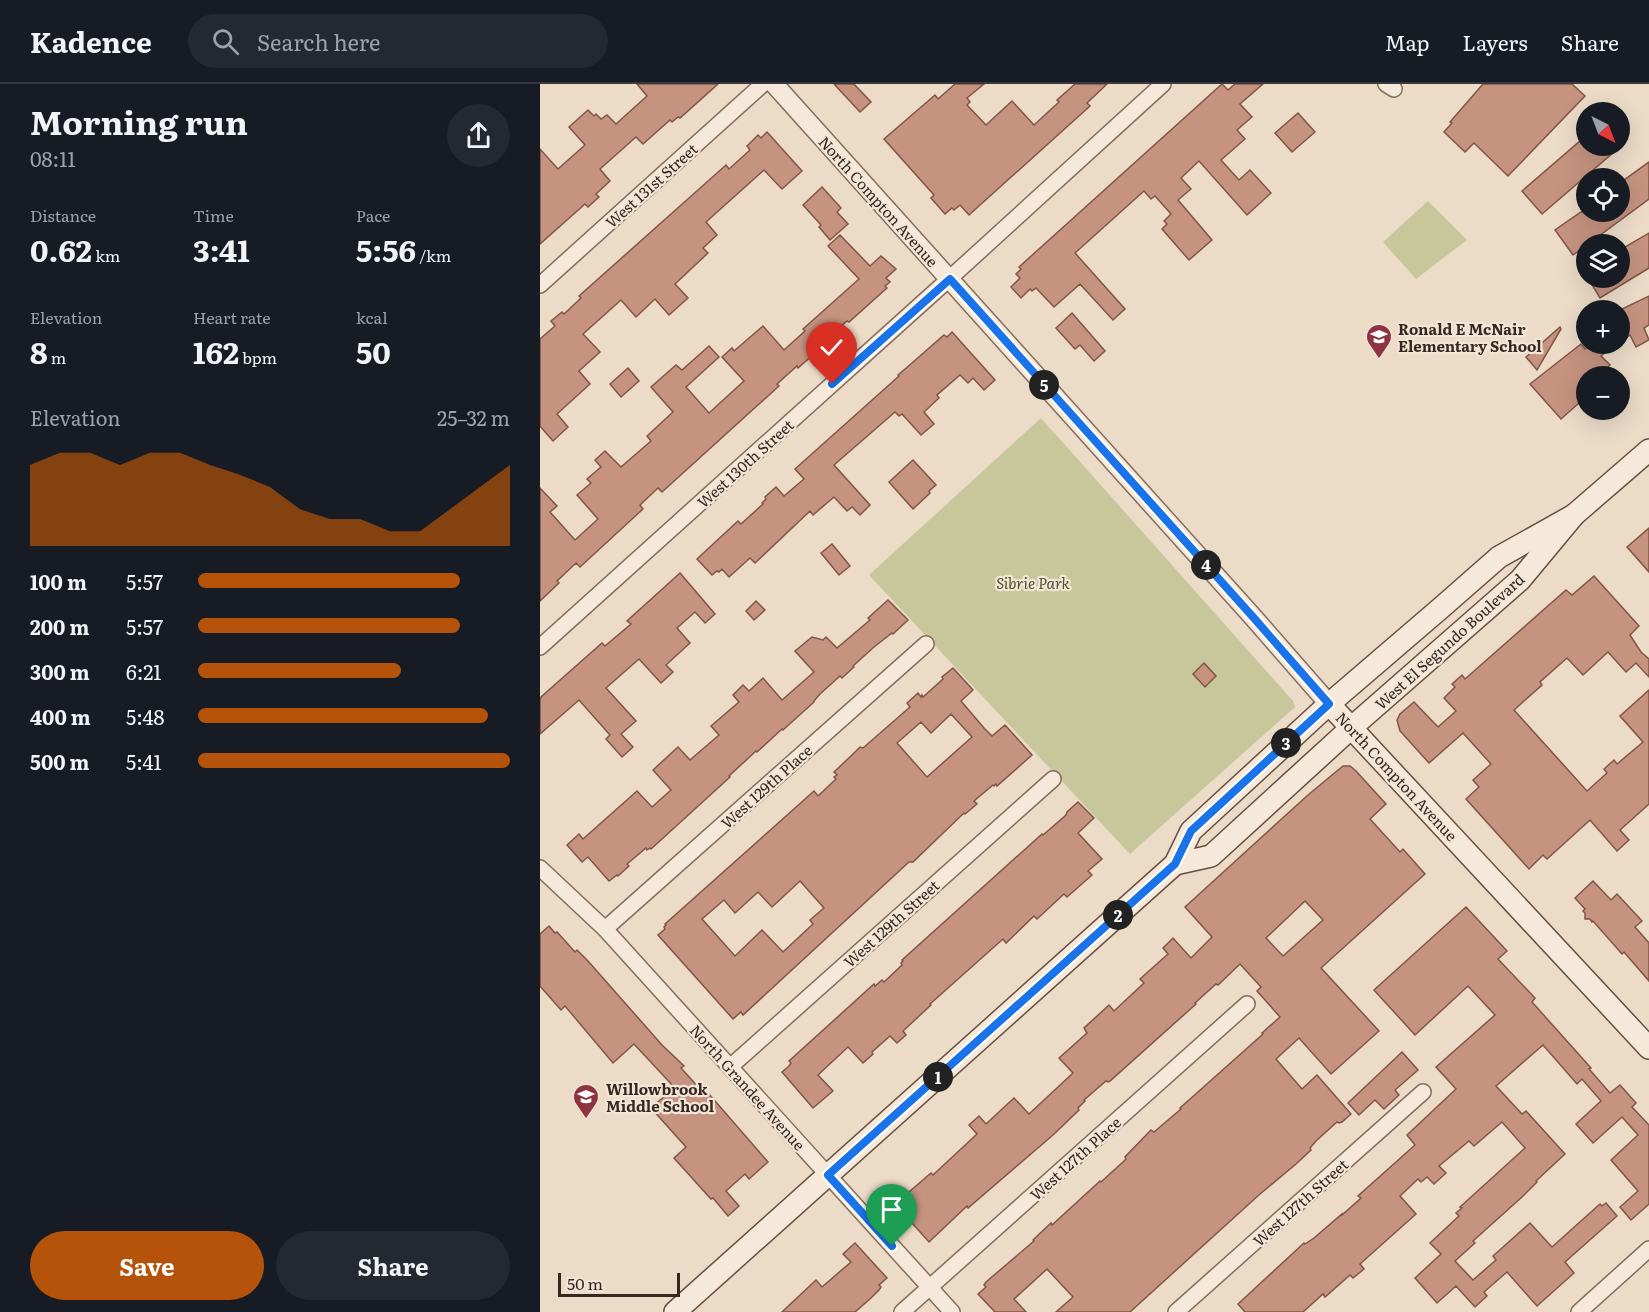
<!DOCTYPE html>
<html lang="en">
<head>
<meta charset="utf-8">
<style>
  body { margin:0; font-family:Literata,serif; background:#242831; color:#f1f3f6; height:100vh; display:flex; flex-direction:column; font-size:22px; white-space:nowrap }
  * { box-sizing:border-box; margin:0 }
  p { font-size:20px; color:#9ea1a6 }
  .icon { flex:none; width:33px; height:33px; fill:none; stroke:currentColor; stroke-width:2; stroke-linecap:round; stroke-linejoin:round }
  .map { position:relative; flex:1; overflow:hidden }
  .sheet { display:flex; flex-direction:column; background:#171b24; width:540px }
  .sheet>* { flex:none }
  .needle { width:39px; rotate:138deg }
  .fabs { position:absolute; left:1036px; top:18px; display:grid; gap:12px }
  .fabs a { display:grid; place-items:center; width:54px; height:54px; border-radius:50%; background:#171b24; box-shadow:0 6px 24px #0002; font-size:30px }
  .scale { position:absolute; left:18px; bottom:15px; width:122px; box-sizing:border-box; padding-left:6px; border:3px solid #362820; border-top:0; font-size:16px; line-height:21px; white-space:nowrap; color:#362820; -webkit-text-stroke:4px #f3e6d6; paint-order:stroke }
  .pin { position:absolute; display:grid; place-items:center; width:51px; height:51px; color:#fff; margin:-62px -26px; border-radius:50% 50% 50% 0; rotate:-45deg; box-shadow:0 0 6px #0007 }
  .pin .icon { rotate:45deg }
  .km { position:absolute; width:30px; height:30px; margin:-15px; border-radius:50%; background:#222; color:#fff; font-size:16px; line-height:30px; text-align:center }
  .round { display:grid; place-items:center; flex:none; width:63px; height:63px; border-radius:32px; background:#242831 }
  .summary { display:flex; align-items:center; justify-content:space-between; height:102px; padding:0 30px }
  h1 { font-size:33px; font-weight:700; line-height:45px }
  .figures { display:grid; grid-template-columns:repeat(3,1fr); gap:9px; height:102px; padding:6px 30px }
  .figures div { display:grid; align-content:center }
  .figures b { font-size:30px; font-weight:700 }
  .figures small { font-size:16px; font-weight:400 }
  .figures p { font-size:16px }
  .chart { height:168px; padding:12px 30px }
  .chart p { display:flex; justify-content:space-between }
  .chart svg { width:100%; height:108px; margin-top:6px; fill:#b45309; opacity:.7 }
  .primary-button { display:flex; gap:12px; margin-top:auto; padding:12px 30px }
  .primary-button a { flex:1; height:69px; border-radius:36px; background:#b45309; color:#fff; font-size:24px; font-weight:700; line-height:69px; text-align:center }
  .primary-button a+a { background:#242831; color:#f1f3f6 }
  ul { padding:0 30px; list-style:none; font-size:20px }
  li { display:grid; grid-template-columns:96px 72px 1fr; align-items:center; height:45px }
  li i { height:15px; border-radius:8px; background:#b45309 }
  header { display:flex; align-items:center; gap:36px; box-sizing:border-box; height:84px; padding:0 30px; background:#171b24; border-bottom:2px solid #363941 }
  header strong { font-size:28px }
  nav { display:flex; gap:33px; margin-inline-start:auto; font-size:21px }
  .search { width:420px; height:54px; background:#242831; display:flex; align-items:center; gap:15px; box-sizing:border-box; padding:0 21px; border-radius:33px; color:#9ea1a6; font-size:22px }
  main { display:flex; flex:1; min-height:0 }
  .map>svg:first-child { display:block }
  .green { fill:#c8c79b }
  .building { fill:#c59380; stroke:#825546; stroke-width:1.5; fill-rule:evenodd }
  .lines { fill:none; stroke-linecap:round; stroke-linejoin:round }
  .minor-casing { stroke:#856d5e; stroke-width:18 }
  .tertiary-casing { stroke:#856d5e; stroke-width:21 }
  .secondary-casing { stroke:#674e41; stroke-width:24 }
  .minor { stroke:#f6e9d9; stroke-width:15 }
  .tertiary { stroke:#f6e9d9; stroke-width:18 }
  .secondary { stroke:#f6e9d9; stroke-width:21 }
  .route-casing { stroke:#fff; stroke-width:12 }
  .route { stroke:#1a73e8; stroke-width:8 }
  .labels { text-anchor:middle; dominant-baseline:central; stroke-width:4.5; stroke-linejoin:round; paint-order:stroke }
  .street-label { font-size:15px; fill:#362820; stroke:#f3e6d6 }
  .poi-label { font-size:15px; font-weight:bold; fill:#362820; stroke:#f3e6d6; text-anchor:start }
  .park-label { font-size:15px; font-style:italic; fill:#4d5129; stroke:#f3e6d6 }
</style>
</head>
<body>
<header>
<strong>Kadence</strong>
<div class="search"><svg class="icon" aria-label="search" viewBox="0 0 24 24"><circle cx="10" cy="10" r="6"/><path d="M15 15l6 6"/></svg>Search here</div>
<nav><a>Map</a><a>Layers</a><a>Share</a></nav>
</header>
<main>
<section class="sheet">
<div class="summary"><div><h1>Morning run</h1><p>08:11</p></div><a class="round"><svg class="icon" aria-label="share" viewBox="0 0 24 24"><path d="M12 15V3M7 8l5-5 5 5M5 13v7h14v-7"/></svg></a></div>
<div class="figures">
<div><p>Distance</p><b>0.62<small> km</small></b></div>
<div><p>Time</p><b>3:41</b></div>
<div><p>Pace</p><b>5:56<small> /km</small></b></div>
</div>
<div class="figures">
<div><p>Elevation</p><b>8<small> m</small></b></div>
<div><p>Heart rate</p><b>162<small> bpm</small></b></div>
<div><p>kcal</p><b>50</b></div>
</div>
<div class="chart"><p><span>Elevation</span>25–32 m</p>
<svg viewBox="0 0 160 44" preserveAspectRatio="none"><path d="M0 44V11L10 6L20 6L30 11L40 6L50 6L60 11L70 15L80 20L90 29L100 33L110 33L120 38L130 38L140 29L150 20L160 11V44z"/></svg>
</div>
<ul>
<li><b>100 m</b>5:57<i style="width:84%"></i></li>
<li><b>200 m</b>5:57<i style="width:84%"></i></li>
<li><b>300 m</b>6:21<i style="width:65%"></i></li>
<li><b>400 m</b>5:48<i style="width:93%"></i></li>
<li><b>500 m</b>5:41<i style="width:100%"></i></li>
</ul>
<div class="primary-button"><a>Save</a><a>Share</a></div>
</section>
<div class="map">
<svg width="1109" height="1228" viewBox="0 0 1109 1228">
  <rect width="100%" height="100%" fill="#ebdbc7"/>
  <g class="green">
    <path d="M888,117L927,156L876,195L843,158Z"/>
    <path d="M501,334L753,617L755,623L590,770L329,491Z"/>
  </g>
  <g class="building">
    <path d="M97,0H178L140,34L138,33L132,38L130,36L103,60L96,53L60,85L70,97L56,110L59,113L48,123L45,120L0,160V65L18,85L45,61L29,43L48,26L54,32L56,30L61,35L67,31L76,40L107,12Z"/>
    <path d="M294,0H314L331,18L320,28Z"/>
    <path d="M415,0H444L427,14L430,18L427,21L446,41L472,17L494,41L519,18L517,16L535,0H567L547,19L550,22L429,131L420,121L414,126L412,124L405,130L391,114L394,111L344,55L395,11L398,15Z"/>
    <path d="M682,0L688,6L695,0H723L700,20L712,33L697,46L705,55L681,76L699,96L710,86L731,109L707,131L659,77L641,94L651,105L638,116L672,156L649,176L622,145L627,140L624,137L631,130L615,112L611,115L604,107L535,169L585,225L573,236L540,200L514,223L496,204L492,207L490,205L481,214L471,203L480,194L476,190L481,185L479,183Z"/>
    <path d="M943,0H1032L1045,12L968,92L934,59L925,68L904,48L912,39L910,38Z"/>
    <path d="M758,29L775,48L752,68L735,49Z"/>
    <path d="M227,48L262,87L242,105L224,86L166,138L177,151L163,164L168,169L135,200L148,214L129,231L115,215L96,233L81,216L43,250L60,268L39,287L50,300L17,330L28,343L13,357L0,342V255L15,242L11,237L22,228L24,230L41,214L39,212L186,81L189,85L210,66L207,62L218,51L221,54Z"/>
    <path d="M1047,51V62H1081L1002,130L982,107Z"/>
    <path d="M1109,78V115L1033,171L1015,146L1041,128H1080V99Z"/>
    <path d="M282,103L301,124L297,128L308,140L290,156L279,143L281,141L263,121Z"/>
    <path d="M1109,149V184L1060,214L1048,194H1080V166Z"/>
    <path d="M300,151L330,182L341,172L356,185L346,194L350,198L345,202L347,204L309,238L307,237L289,253L291,255L258,284L257,282L237,300L239,302L122,408L118,404L100,421L103,425L40,483L36,479L17,497L19,499L0,517V404L17,422L10,428L35,456L58,435L37,411L51,399L47,395L61,383L55,376L65,367L81,383L111,357L107,352L133,328L111,303L136,281L142,286L169,262L179,273L146,303L169,329L204,297L182,273L192,264L194,267L223,242L244,266L265,247L263,245L319,195L288,162Z"/>
    <path d="M1109,212V241L1104,244L1109,256L1096,263L1090,251L1080,257V226Z"/>
    <path d="M532,229L565,267L554,277L540,261L535,265L516,244Z"/>
    <path d="M1020,243L1021,245L997,286L986,273Z"/>
    <path d="M412,248L455,296L444,306L433,294L428,299L420,291L397,311L399,314L384,328L394,340L381,351L362,330L359,332L355,328L294,381L330,421L320,431L312,423L307,427L294,413L273,431L270,427L215,479L210,474L189,493L182,485L179,488L177,487L172,491L157,475L198,437L201,440L223,420L222,419L226,415L225,413L236,403L244,412L264,395L255,385L359,292L358,291L372,279L404,251L407,253Z"/>
    <path d="M1041,260L1045,265L1051,260H1076L1061,272L1070,281L1057,292H1047V312L1021,335L990,300Z"/>
    <path d="M88,284L99,297L81,313L70,300Z"/>
    <path d="M373,376L396,401L389,407L390,409L373,425L349,398Z"/>
    <path d="M1109,444V488L1087,463Z"/>
    <path d="M292,460L310,482L299,491L281,469Z"/>
    <path d="M140,489L175,530L165,539L155,528L137,544L150,559L126,581L133,588L121,599L99,575L66,604L96,637L81,650L93,663L82,673L66,655L70,651L39,616L0,650V616L1,613L62,559L65,562L91,540L87,537Z"/>
    <path d="M1054,492L1099,542L1090,551L1101,568L1109,575V593L1096,579L1086,588L1068,568L1043,591L1027,574L1000,598L1002,601L974,626L1047,707L1067,689L1064,685L1074,676L1077,680L1103,658L1080,632L1109,606V720L1080,746L1089,756L1077,767L1050,736L1007,775L1003,771L989,785L926,715L939,703L933,696L951,680L923,649L889,679L860,647L857,636L860,630L874,618L898,643L916,627L904,614L915,603L912,600L922,591L925,595L1026,506L1032,511Z"/>
    <path d="M348,516L368,536L353,550L352,549L334,563L313,582L314,583L302,594L300,592L280,610L274,617V618L243,646L242,645L217,668L216,667L189,692L190,693L111,765L110,764L107,766L106,764L87,780L89,782L78,792L77,791L69,797L48,773L42,778L27,761L39,750L43,755L97,707L112,723L131,706L113,686L138,663L150,676L179,651L171,642L199,618L193,611L203,601L209,607L223,594L242,616L274,588L255,567L272,553L283,556L286,553L297,564L330,536L328,534Z"/>
    <path d="M216,517L225,526L214,536L206,527Z"/>
    <path d="M664,579L676,592L665,603L653,590Z"/>
    <path d="M413,584L433,606L421,617L444,644L452,652L465,641L492,671L457,702L456,700L454,702L453,701L434,717L437,720L425,730L424,729L373,778H369L203,931L201,928L193,935L118,851L125,845L124,843L126,841L125,840L274,707L278,712L296,695L294,693L297,691L294,688L311,672L320,663L323,664L370,623L367,619L378,609L381,613L382,611L383,613L403,595L402,593ZM411,630L432,653L387,693L357,659L381,638L391,649ZM260,797L284,824L270,836L273,840L243,868L222,846L195,872L162,835L184,816L195,829L218,808L232,823Z"/>
    <path d="M803,682H810L816,687L846,720L830,735L860,768L863,765L885,790L781,884L839,947L791,990L759,954L736,975L762,1005L777,991L811,1030L802,1038L799,1039L797,1038L776,1057L770,1064L771,1066L756,1080L720,1110L590,1228H516L533,1213L507,1185L474,1215L486,1228H455L438,1210L446,1203L444,1201L446,1198L494,1157L493,1156L511,1139L512,1141L560,1097L561,1098L584,1077L586,1075L585,1073L611,1046L614,1048L621,1042L641,1025L640,1024L723,950L722,949L740,933L717,907L721,903L700,880L678,901L676,900L655,919L656,920L570,997L568,998L566,997L544,1016L545,1017L538,1024L539,1026L513,1051L428,1124L427,1122L389,1158L355,1120L391,1089L393,1091L437,1050L429,1041L439,1032L446,1040L474,1014L489,1030L533,989L519,974L547,949L544,944L569,921L574,927L604,899L600,895L628,870L623,864L633,854L651,874L672,853L645,823L768,711ZM765,817L783,836L743,872L726,854Z"/>
    <path d="M538,718L554,734L538,749L562,775L548,787L552,791L527,813L524,810L497,835L494,832L466,859L463,855L390,920L391,921L363,947L366,951L357,959L350,952L332,968L333,970L323,979L308,963L278,991L293,1007L273,1024L242,988L249,982L251,979L249,977L334,900L335,902L342,896L344,898L362,881L361,879L363,877L362,876L502,750L503,751L526,731L527,728Z"/>
    <path d="M1053,797L1071,816L1077,810L1102,837L1095,843L1109,859V897L1084,868L1082,870L1053,837L1052,838L1050,835H1045V829L1043,827L1045,825L1035,814Z"/>
    <path d="M926,823L967,867L958,875L995,914L992,918L1051,984L1049,985L1070,1009L1080,1001L1096,1019L1092,1023L1109,1041V1120L1091,1136L1080,1123L1098,1107L1071,1076L1098,1051L1082,1033L1053,1059L1036,1040L1061,1017L1042,995L1037,1000L1003,961L956,1002L982,1030L986,1027L1025,1070L996,1097L997,1098L982,1113L933,1157L935,1159L915,1177L933,1196L956,1176L953,1172L990,1139L1012,1163L1060,1120L1062,1122L1066,1119L1077,1132L1025,1178L1034,1189L997,1222L967,1188L944,1208L947,1212L935,1223L916,1202L897,1219L875,1194L901,1170L890,1159L919,1132L916,1129L922,1124L920,1123L985,1064L962,1038L934,1062L929,1057L899,1082L906,1089L894,1100L887,1093L881,1098L878,1095L860,1112L876,1130L820,1180L824,1185L813,1194L810,1191L785,1213L783,1210L763,1228H705L698,1220L764,1159L765,1160L774,1154L802,1130V1131L821,1114L818,1112L875,1061L867,1051L916,1005L896,983L955,931L928,902L875,951L834,906Z"/>
    <path d="M9,842L15,849L17,848L35,868L37,866L48,877L122,961L144,982L141,984L160,1005L162,1002L228,1078L209,1095L205,1090L186,1107L199,1122L188,1132L173,1114L171,1115L134,1074L146,1063L111,1024L134,1004V1003L94,960L73,979L25,922L21,926L0,902V850Z"/>
    <path d="M862,968L878,986L855,1006L859,1011L844,1025L835,1016L819,1031L808,1019Z"/>
    <path d="M315,1159L347,1194L339,1201L341,1203L339,1206L331,1214L315,1228H242L276,1196L282,1203L311,1178L303,1170Z"/>
  </g>
  <g class="lines">
    <defs>
      <g id="minor">
        <path d="M846,0L854,5"/>
        <path d="M0,201L223,0"/>
        <path d="M0,563L409,195L623,0"/>
        <path d="M0,784L65,845L412,1228"/>
        <path d="M65,845L386,560"/>
        <path d="M190,983L513,695"/>
        <path d="M362,1228L707,920"/>
        <path d="M636,1228L883,1008"/>
        <path d="M1039,1228L1109,1165"/>
      </g>
      <path id="tertiary" d="M234,0L713,533L789,620"/>
      <g id="secondary">
        <path d="M789,620L1109,964"/>
        <path d="M635,780L671,772L811,644L980,496L1034,431L1109,366"/>
        <path d="M135,1228L635,780L651,747L789,620L902,523L959,473L1034,431"/>
      </g>
    </defs>
    <use href="#minor" class="minor-casing"/>
    <use href="#tertiary" class="tertiary-casing"/>
    <use href="#secondary" class="secondary-casing"/>
    <use href="#minor" class="minor"/>
    <use href="#tertiary" class="tertiary"/>
    <use href="#secondary" class="secondary"/>
  </g>
  <g class="lines">
    <defs>
      <path id="route" d="M292,300L410,195L713,533L789,620L651,747L635,780L288,1091L352,1162"/>
    </defs>
    <use href="#route" class="route-casing"/>
    <use href="#route" class="route"/>
  </g>
  <defs>
    <symbol id="school-pin" viewBox="-11 -11 22 30"><path d="M0 17L-7.5 6A9.5 9.5 0 1 1 7.5 6Z" fill="#8f3341" stroke="#f3e6d6"/><path d="M0-5L7-2L0 1L-7-2ZM-4 1L0 2.5L4 1V4Q0 6-4 4Z" fill="#fff"/></symbol>
  </defs>
  <g fill-rule="evenodd">
    <use href="#school-pin" x="824" y="238" width="30" height="40"/>
    <use href="#school-pin" x="31" y="998" width="30" height="40"/>
  </g>
  <g class="labels">
    <g class="street-label">
      <text transform="translate(111 101) rotate(-42)">West 131st Street</text>
      <text transform="translate(339 117) rotate(48)">North Compton Avenue</text>
      <text transform="translate(205 379) rotate(-42)">West 130th Street</text>
      <text transform="translate(909 557) rotate(-42)">West El Segundo Boulevard</text>
      <text transform="translate(857 692) rotate(47)">North Compton Avenue</text>
      <text transform="translate(226 702) rotate(-42)">West 129th Place</text>
      <text transform="translate(351 839) rotate(-42)">West 129th Street</text>
      <text transform="translate(208 1003) rotate(48)">North Grandee Avenue</text>
      <text transform="translate(535 1074) rotate(-42)">West 127th Place</text>
      <text transform="translate(760 1118) rotate(-42)">West 127th Street</text>
    </g>
    <g class="poi-label">
      <text x="858" y="244">Ronald E McNair<tspan x="858" dy="17">Elementary School</tspan></text>
      <text x="66" y="1004">Willowbrook<tspan x="66" dy="17">Middle School</tspan></text>
    </g>
    <g class="park-label">
      <text x="493" y="498">Sibrie Park</text>
    </g>
  </g>
</svg>
<div class="fabs">
<a><svg class="needle" viewBox="-14 -14 28 28"><path d="M0-13l5 13h-10z" fill="#e53935"/><path d="M0 13l5-13h-10z" fill="#9ea1a6"/></svg></a>
<a><svg class="icon" aria-label="locate" viewBox="0 0 24 24"><circle cx="12" cy="12" r="6"/><path d="M12 2v4M12 18v4M2 12h4M18 12h4"/></svg></a>
<a><svg class="icon" aria-label="layers" viewBox="0 0 24 24"><path d="M12 4l9 5-9 5-9-5zM3 14l9 5 9-5"/></svg></a>
<a>+</a>
<a>−</a>
</div>
<div class="scale">50 m</div>
<div class="pin" style="left:352px;top:1162px;background:#1e9e55"><svg class="icon" aria-label="arrive" viewBox="0 0 24 24"><path d="M6 21V4h12l-3 4 3 4H6"/></svg></div>
<div class="pin" style="left:292px;top:300px;background:#d93025"><svg class="icon" aria-label="check" viewBox="0 0 24 24"><path d="M5 12l5 5 9-10"/></svg></div>
<b class="km" style="left:398px;top:993px">1</b>
<b class="km" style="left:578px;top:831px">2</b>
<b class="km" style="left:746px;top:659px">3</b>
<b class="km" style="left:666px;top:481px">4</b>
<b class="km" style="left:504px;top:301px">5</b>
</div>
</main>
</body>
</html>
